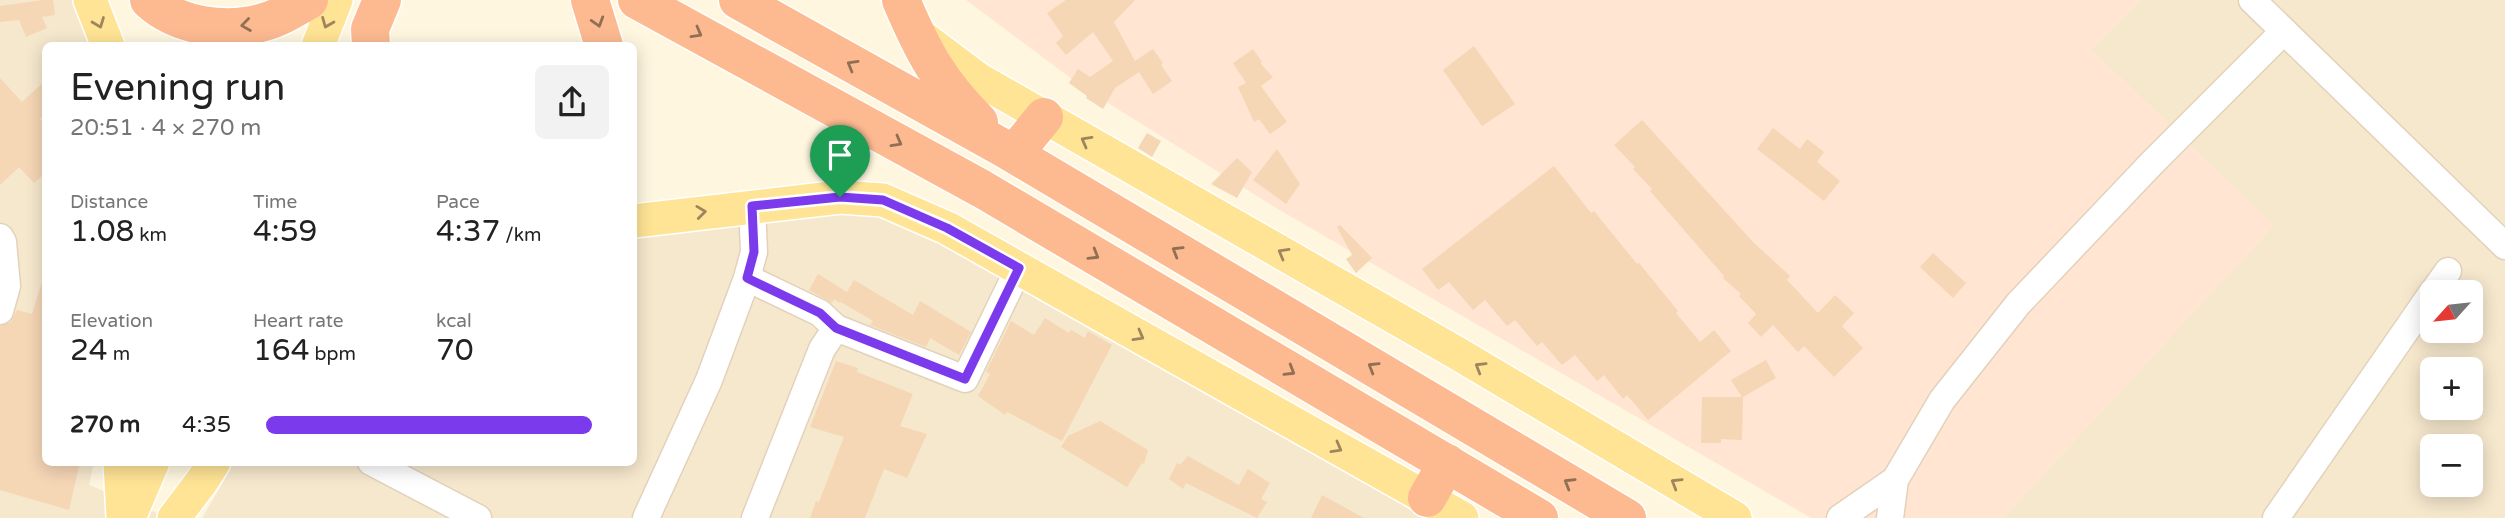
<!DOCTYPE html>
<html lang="en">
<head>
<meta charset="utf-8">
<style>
  body { margin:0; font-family:"Varela Round",sans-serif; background:#f2f2f2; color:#222; height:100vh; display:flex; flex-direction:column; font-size:26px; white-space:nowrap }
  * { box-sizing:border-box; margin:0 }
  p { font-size:23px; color:#767676 }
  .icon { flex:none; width:38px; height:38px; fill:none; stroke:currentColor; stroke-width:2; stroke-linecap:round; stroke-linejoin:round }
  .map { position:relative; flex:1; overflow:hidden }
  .drawer { position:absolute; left:42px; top:42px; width:595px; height:424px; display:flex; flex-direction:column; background:#fff; border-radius:10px; box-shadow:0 4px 18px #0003 }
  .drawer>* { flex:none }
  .needle { width:46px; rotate:243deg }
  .controls { position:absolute; left:2420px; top:280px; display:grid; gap:14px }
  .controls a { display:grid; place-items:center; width:63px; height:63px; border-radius:10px; background:#fff; box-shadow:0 4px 18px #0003; font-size:35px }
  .pin { position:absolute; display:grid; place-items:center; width:60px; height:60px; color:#fff; margin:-72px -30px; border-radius:50% 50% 50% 0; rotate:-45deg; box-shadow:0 0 7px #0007 }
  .pin .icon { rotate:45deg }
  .round { display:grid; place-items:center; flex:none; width:74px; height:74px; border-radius:10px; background:#f2f2f2 }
  .summary { display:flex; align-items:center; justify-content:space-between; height:119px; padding:0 28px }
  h1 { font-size:38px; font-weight:600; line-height:52px }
  .figures { display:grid; grid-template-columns:repeat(3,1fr); gap:10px; height:119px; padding:7px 28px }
  .figures div { display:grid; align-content:center }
  .figures b { font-size:30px; font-weight:600 }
  .figures small { font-size:19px; font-weight:400 }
  .figures p { font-size:19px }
  ul { padding:0 28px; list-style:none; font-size:23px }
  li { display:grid; grid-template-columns:112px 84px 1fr; align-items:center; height:52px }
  li i { height:18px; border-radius:9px; background:#7c3aed }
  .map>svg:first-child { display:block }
  .residential { fill:#f6e8cd; fill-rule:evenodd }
  .commercial { fill:#ffe5d2 }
  .building { fill:#f5d6b5 }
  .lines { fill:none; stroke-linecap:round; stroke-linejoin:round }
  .minor-casing { stroke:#e2d2bb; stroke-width:29 }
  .major-casing { stroke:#fff; stroke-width:36 }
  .highway-casing { stroke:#fff; stroke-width:41 }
  .minor { stroke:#fff; stroke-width:26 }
  .major { stroke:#ffe495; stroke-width:33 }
  .highway { stroke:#fdba91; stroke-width:38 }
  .oneway { stroke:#916f54 }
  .oneway2 { stroke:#9f855d }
  .route-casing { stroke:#fff; stroke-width:14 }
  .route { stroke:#7c3aed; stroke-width:9 }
</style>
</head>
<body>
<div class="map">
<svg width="2505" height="518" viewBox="0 0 2505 518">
  <rect width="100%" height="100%" fill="#fef6df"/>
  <g class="residential">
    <path d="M0,0H74L92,45L46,46V462H94L89,485L169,518H0Z"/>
    <path d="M2140,0H2505V518H2003L2273,226L2091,49ZM2432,292H2471V331H2432ZM2432,369H2471V408H2432ZM2432,446H2471V485H2432Z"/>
    <path d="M873,209L992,265L1425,518H202L225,479L233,462H634V232Z"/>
  </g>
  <path class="commercial" d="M966,0H2140L2091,49L2274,226L2003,518H1811L1278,209L1084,88Z"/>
  <g class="building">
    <path d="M43,0H53L55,15L42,17L47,28L26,37L19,20L0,22V6Z"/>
    <path d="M1066,0H1135L1114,22L1135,61L1153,49L1163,63L1161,65L1172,81L1153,94L1139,72L1115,88L1103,109L1086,98L1087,96L1069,83L1078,69L1090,77L1113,61L1093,32L1066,55L1056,43L1063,36L1047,13Z"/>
    <path d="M1474,46L1515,104L1482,126L1443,70Z"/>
    <path d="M1253,49L1262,62L1260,63L1273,77L1261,86L1287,122L1270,134L1259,119L1254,122L1238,87L1246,83L1233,63Z"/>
    <path d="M0,78L22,102L46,80V114L40,119L46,126V172L34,183L19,167L0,185Z"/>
    <path d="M1642,120L1754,243L1790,276L1787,280L1818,313L1835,295L1854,313L1842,326L1863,348L1834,377L1804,346L1798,352L1773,325L1761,337L1748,323L1756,314L1739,296L1741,294L1723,278L1724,276L1650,191L1652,189L1633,169L1635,167L1614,145Z"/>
    <path d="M1773,128L1800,149L1807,139L1824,152L1817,162L1840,181L1824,201L1757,149Z"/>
    <path d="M1147,133L1161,141L1152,157L1138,148Z"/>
    <path d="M1277,149L1300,184L1286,204L1253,180Z"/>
    <path d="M1237,158L1252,172L1237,198L1211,184Z"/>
    <path d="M1554,166L1591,213L1594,211L1637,264L1639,263L1678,311L1676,313L1700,342L1714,330L1731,351L1648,420L1627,395L1623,399L1604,375L1597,381L1575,355L1562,365L1542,342L1537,346L1515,320L1507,326L1485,300L1473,310L1449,282L1438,290L1422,269Z"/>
    <path d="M1340,225L1372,258L1356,273L1346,259L1352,255L1337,227Z"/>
    <path d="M1933,253L1966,283L1953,298L1920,267Z"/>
    <path d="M818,274L847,292L840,303L834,299L832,303L809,290Z"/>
    <path d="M854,280L913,315L920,301L971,332L959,355L930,338L926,347L870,325L873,321L841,302Z"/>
    <path d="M42,282H46V462H80L69,510L0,490V326L11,322L17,310L32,314Z"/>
    <path d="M1045,318L1069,333L1071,330L1085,338L1088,331L1112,345L1062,441L1007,412L1005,415L978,396L990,374L986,372L1011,321L1034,335Z"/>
    <path d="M1766,360L1776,378L1743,397L1742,440L1721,439V443H1701L1702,397H1742L1731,380Z"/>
    <path d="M836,361L858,368L857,372L913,394L900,426L927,434L907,478L884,469L865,518H810L816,501L819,502L844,437L810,427Z"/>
    <path d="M1100,421L1148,450L1144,464L1142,463L1127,487L1061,447L1068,436Z"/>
    <path d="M1188,456L1239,485L1248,469L1270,483L1261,499L1267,502L1257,518L1186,483L1183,489L1169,479L1177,463L1180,465Z"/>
    <path d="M1322,495L1364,518H1311Z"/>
  </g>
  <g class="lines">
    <defs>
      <g id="minor">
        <path d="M2252,0L2505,246"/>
        <path d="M0,237L3,242L7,286L0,311"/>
        <path d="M747,278L820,313L836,328L822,349L755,518"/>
        <path d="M2433,292L2448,271"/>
        <path d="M836,328L965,379L1019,268"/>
        <path d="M371,462L478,518"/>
        <path d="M646,518L709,380L747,278L754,252L752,206"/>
        <path d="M1840,518L1895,480"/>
        <path d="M1890,518L1895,480L1942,400L2018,304L2152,163L2284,31"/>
        <path d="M2276,518L2432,293"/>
      </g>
      <g id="major">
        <path d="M90,0L108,46"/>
        <path d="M918,34L978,79L1455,352L1735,518"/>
        <path d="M318,46L336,0"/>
        <path d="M634,221L840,197L883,200L947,228L1462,518"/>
        <path d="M120,462L123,518"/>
        <path d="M129,518L153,462"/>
        <path d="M174,518L202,481L214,462"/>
      </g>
      <g id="highway">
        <path d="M149,0C178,27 227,33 264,22C280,18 295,8 309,0"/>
        <path d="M590,0L604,46"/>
        <path d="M637,0L982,189L1539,518"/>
        <path d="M738,0L1005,149L1627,518"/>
        <path d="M901,0C923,52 939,82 979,122"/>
        <path d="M371,46L370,29L382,0"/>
        <path d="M1014,154L1044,117"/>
        <path d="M1427,498L1447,463"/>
      </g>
    </defs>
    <use href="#minor" class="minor-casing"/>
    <use href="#major" class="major-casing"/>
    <use href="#highway" class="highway-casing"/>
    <use href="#minor" class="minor"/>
    <use href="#major" class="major"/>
    <use href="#highway" class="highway"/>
  </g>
  <defs><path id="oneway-chevron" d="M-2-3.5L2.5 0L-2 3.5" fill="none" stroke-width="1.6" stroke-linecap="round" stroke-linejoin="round" transform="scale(1.75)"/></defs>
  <g class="oneway">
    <use href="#oneway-chevron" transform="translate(598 22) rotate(73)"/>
    <use href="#oneway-chevron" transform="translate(246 25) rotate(172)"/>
    <use href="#oneway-chevron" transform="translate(697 33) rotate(29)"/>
    <use href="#oneway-chevron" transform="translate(852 65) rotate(-150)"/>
    <use href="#oneway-chevron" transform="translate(897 142) rotate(29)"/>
    <use href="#oneway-chevron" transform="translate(1177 251) rotate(-149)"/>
    <use href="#oneway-chevron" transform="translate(1094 255) rotate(31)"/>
    <use href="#oneway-chevron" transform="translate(1373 367) rotate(-149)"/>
    <use href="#oneway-chevron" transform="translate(1290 371) rotate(31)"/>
    <use href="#oneway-chevron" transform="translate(1569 483) rotate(-149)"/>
  </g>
  <g class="oneway2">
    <use href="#oneway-chevron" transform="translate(99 23) rotate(69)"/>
    <use href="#oneway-chevron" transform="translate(327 23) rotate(112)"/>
    <use href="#oneway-chevron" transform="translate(1086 141) rotate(-151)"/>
    <use href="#oneway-chevron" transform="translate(701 212) rotate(-7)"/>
    <use href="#oneway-chevron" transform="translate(1283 253) rotate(-150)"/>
    <use href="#oneway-chevron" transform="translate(1139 336) rotate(29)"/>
    <use href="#oneway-chevron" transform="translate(1480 367) rotate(-149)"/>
    <use href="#oneway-chevron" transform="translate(1337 448) rotate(29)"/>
    <use href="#oneway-chevron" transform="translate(1676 483) rotate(-149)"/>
  </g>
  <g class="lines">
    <defs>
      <path id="route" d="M840,197L883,200L947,228L1019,268L965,379L836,328L820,313L747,278L754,252L752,206Z"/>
    </defs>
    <use href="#route" class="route-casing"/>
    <use href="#route" class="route"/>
  </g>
</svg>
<div class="controls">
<a><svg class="needle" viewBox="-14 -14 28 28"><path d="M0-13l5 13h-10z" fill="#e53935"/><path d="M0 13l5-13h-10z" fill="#767676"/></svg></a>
<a>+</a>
<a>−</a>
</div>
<div class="pin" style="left:840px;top:197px;background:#1e9e55"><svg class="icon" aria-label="arrive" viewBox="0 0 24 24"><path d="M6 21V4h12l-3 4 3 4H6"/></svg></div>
<section class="drawer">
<div class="summary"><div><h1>Evening run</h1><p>20:51 · 4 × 270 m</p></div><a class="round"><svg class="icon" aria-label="share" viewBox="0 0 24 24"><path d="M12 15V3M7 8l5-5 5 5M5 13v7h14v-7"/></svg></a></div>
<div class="figures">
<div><p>Distance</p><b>1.08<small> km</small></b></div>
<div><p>Time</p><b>4:59</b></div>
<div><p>Pace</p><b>4:37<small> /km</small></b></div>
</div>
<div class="figures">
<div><p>Elevation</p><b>24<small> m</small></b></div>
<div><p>Heart rate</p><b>164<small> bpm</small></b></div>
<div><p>kcal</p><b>70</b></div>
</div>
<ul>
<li><b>270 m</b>4:35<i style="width:95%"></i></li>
</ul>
</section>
</div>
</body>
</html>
